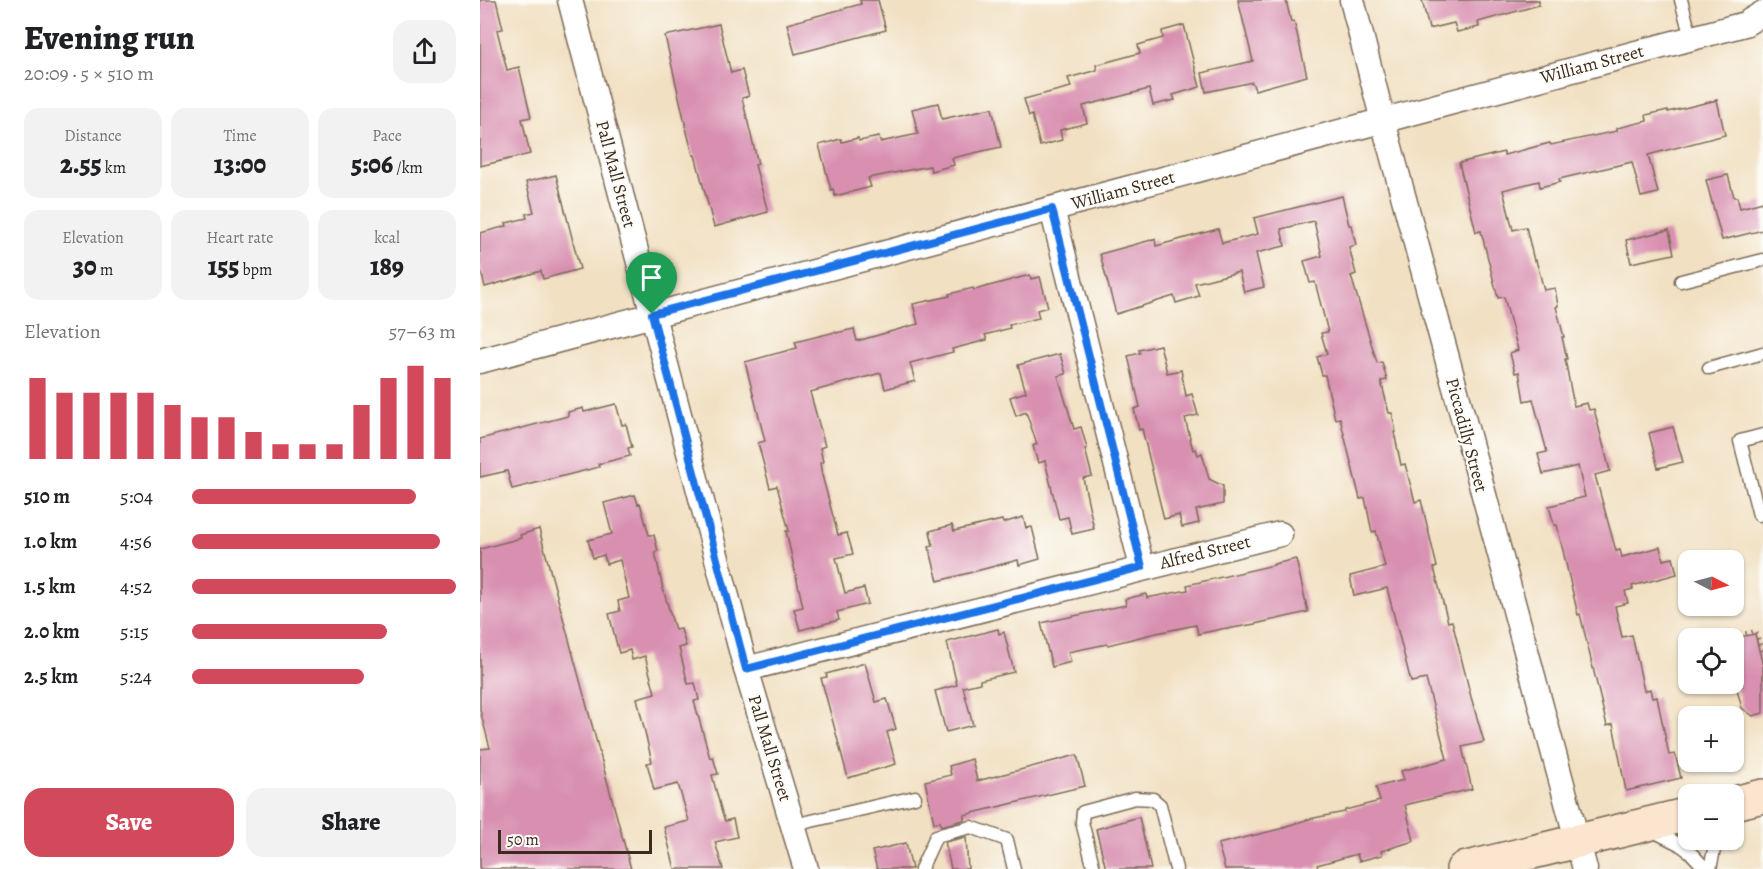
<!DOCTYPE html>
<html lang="en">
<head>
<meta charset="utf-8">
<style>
  body { margin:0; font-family:Alegreya,serif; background:#f2f2f2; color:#202124; height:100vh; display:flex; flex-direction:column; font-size:22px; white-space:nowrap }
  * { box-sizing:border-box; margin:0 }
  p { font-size:20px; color:#757577 }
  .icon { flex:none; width:33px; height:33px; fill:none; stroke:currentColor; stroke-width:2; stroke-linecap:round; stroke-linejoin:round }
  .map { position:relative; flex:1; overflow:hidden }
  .side { display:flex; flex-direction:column; background:#fff; width:480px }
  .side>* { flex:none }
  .needle { width:39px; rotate:96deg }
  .tools { position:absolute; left:1198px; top:550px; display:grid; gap:12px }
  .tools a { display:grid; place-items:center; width:66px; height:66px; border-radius:12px; background:#fff; box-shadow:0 2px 4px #0004; font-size:30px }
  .scale { position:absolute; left:18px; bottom:15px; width:154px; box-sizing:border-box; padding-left:6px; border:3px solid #3b2a1e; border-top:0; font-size:16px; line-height:21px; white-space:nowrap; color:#3b2a1e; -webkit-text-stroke:4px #fdfcf7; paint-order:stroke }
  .pin { position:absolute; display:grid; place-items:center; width:51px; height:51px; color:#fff; margin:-62px -26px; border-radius:50% 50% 50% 0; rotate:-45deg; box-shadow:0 0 6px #0007 }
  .pin .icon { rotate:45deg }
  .round { display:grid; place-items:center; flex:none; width:63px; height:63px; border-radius:18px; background:#f2f2f2 }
  .headline { display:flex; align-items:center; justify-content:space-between; height:102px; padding:0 24px }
  h1 { font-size:33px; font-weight:800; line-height:45px }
  .stats { display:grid; grid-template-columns:repeat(3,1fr); gap:9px; height:102px; padding:6px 24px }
  .stats div { display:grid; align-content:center; border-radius:15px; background:#f2f2f2; text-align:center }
  .stats b { font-size:26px; font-weight:800 }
  .stats small { font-size:16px; font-weight:400 }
  .stats p { font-size:16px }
  .chart { height:168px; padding:12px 24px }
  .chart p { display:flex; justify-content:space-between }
  .chart svg { width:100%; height:108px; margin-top:6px; stroke:#d1495b; stroke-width:6 }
  .primary-button { display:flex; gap:12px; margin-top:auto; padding:12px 24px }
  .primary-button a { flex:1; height:69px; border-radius:18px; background:#d1495b; color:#fff; font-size:24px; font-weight:800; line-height:69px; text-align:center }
  .primary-button a+a { background:#f2f2f2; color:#202124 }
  ul { padding:0 24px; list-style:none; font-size:20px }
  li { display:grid; grid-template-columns:96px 72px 1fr; align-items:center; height:45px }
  li i { height:15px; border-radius:8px; background:#d1495b }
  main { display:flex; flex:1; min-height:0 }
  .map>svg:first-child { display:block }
  .building { fill:#d88fb0 }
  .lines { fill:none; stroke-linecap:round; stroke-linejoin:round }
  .lane-casing { stroke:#7b6a57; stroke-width:15 }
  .street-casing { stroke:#7b6a57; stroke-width:27 }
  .secondary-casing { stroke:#7b6a57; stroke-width:36 }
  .path { stroke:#7b6a57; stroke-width:4; stroke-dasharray:1.5 4.5; stroke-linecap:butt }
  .lane { stroke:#fff; stroke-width:12 }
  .street { stroke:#fff; stroke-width:24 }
  .secondary { stroke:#fbe5cf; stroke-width:33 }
  .route-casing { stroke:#fff; stroke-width:12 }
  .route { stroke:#1a73e8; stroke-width:8 }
  .labels { text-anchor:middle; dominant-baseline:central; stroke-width:4.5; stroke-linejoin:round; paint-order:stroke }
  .street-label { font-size:18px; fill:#3b2a1e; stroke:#fdfcf7 }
</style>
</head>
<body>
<main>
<section class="side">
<div class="headline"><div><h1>Evening run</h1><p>20:09 · 5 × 510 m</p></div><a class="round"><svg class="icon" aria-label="share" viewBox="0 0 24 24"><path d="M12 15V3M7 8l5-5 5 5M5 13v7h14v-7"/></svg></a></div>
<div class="stats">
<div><p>Distance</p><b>2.55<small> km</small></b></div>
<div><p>Time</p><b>13:00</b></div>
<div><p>Pace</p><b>5:06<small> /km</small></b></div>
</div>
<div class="stats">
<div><p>Elevation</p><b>30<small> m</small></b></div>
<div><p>Heart rate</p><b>155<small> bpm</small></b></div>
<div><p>kcal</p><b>189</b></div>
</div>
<div class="chart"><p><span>Elevation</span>57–63 m</p>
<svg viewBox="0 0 160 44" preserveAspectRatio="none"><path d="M5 44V11M15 44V17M25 44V17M35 44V17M45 44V17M55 44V22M65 44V27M75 44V27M85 44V33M95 44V38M105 44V38M115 44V38M125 44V22M135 44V11M145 44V6M155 44V11"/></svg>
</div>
<ul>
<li><b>510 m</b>5:04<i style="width:85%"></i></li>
<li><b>1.0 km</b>4:56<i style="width:94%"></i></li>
<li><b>1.5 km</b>4:52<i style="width:100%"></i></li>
<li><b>2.0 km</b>5:15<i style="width:74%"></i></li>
<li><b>2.5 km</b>5:24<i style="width:65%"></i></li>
</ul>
<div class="primary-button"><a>Save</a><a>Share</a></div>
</section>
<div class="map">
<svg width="1283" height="869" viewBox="0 0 1283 869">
  <rect width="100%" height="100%" fill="#fdfcf7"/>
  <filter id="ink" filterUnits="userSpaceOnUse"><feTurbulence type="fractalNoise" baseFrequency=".0167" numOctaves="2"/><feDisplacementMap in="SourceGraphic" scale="12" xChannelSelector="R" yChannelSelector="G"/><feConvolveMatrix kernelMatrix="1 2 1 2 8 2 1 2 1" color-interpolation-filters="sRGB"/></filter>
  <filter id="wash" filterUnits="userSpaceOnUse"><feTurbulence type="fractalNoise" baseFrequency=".008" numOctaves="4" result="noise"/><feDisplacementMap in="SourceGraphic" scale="24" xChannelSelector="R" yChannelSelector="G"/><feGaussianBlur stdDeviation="1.35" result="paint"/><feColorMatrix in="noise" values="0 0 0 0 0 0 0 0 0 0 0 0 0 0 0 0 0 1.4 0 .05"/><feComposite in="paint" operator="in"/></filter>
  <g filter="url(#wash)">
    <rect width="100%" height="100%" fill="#f1e0c2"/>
    <g id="blocks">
      <g class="building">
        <path d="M0,0H16L23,29L17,30L27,70L39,67L51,117L42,119L50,154L0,166Z"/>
        <path d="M380,0H398L406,30L315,54L307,24L381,4Z"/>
        <path d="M758,0H806L811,22L814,21L827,76L775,90L772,82L726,92L722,73L773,61Z"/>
        <path d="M942,0H1059V5L998,22L999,27L977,32L974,23L949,29Z"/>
        <path d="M239,24L251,73L262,70L269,96L262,98L278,164L275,165L288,212L234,227L215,155H213L208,136L185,36Z"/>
        <path d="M704,25L720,87L693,95L695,100L673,105L669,89L603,106L607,123L580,130L582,140L560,146L552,115L549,116L544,99L591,87L588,78L617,70L616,65L660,53L658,45L683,38L682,31Z"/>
        <path d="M1237,100L1245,135L1168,155L1178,193L1161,197L1152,162L1079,179L1080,182L1060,187L1059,181L1023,190L1033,230L1046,227L1054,261L1056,260L1064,290L1075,288L1078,306L1076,307L1084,337H1082L1087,359H1085L1094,406L1107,403L1109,410L1114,409L1130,471L1115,475L1136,551L1140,550L1142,557L1180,547L1183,560L1193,558L1197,574L1152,586L1153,589L1145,591L1148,603L1135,606L1142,637L1152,635L1164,691L1170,689L1172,698L1177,697L1189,755L1195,754L1201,778L1146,791L1133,724L1127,726L1100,614L1098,615L1077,525H1074L1069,506L1105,497L1098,466L1063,474L1058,454L1067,452L1053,399L1044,401L1039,372L1035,373L1030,353L1038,350L1024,297L1018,298L1001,231L996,232L979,163L1024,152V155L1070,143L1071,145L1137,131V128L1167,121L1166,115L1188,110V112Z"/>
        <path d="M458,103L462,119L512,108L521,147L472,158L474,165L451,171L450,166L388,178L391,187L355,196L353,189L351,190L339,145L361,139L362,142L378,138L379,141L399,137L400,142L438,134L432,109Z"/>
        <path d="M76,175L100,269L63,279L61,271L5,287L0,267V233L27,226L26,223L47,218L46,214L54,212L46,182Z"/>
        <path d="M1248,175L1254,197H1257L1260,208L1283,202V230L1242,240L1226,180Z"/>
        <path d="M862,196L869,225H871L876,245L869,247L876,274L871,276L897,363L902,362L907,380L901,381L909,413H912L916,432H914L921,465L925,464L935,502L941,500L957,567L954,568L968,622L972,621L991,697L1004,742L982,747L992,789L925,805L934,841L901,851L902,855L879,861L877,854L837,865L838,869H745L738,844L804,828L803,827L829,819L865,812V810L900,801L896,787L924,780L921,771L967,759L946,679L931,682L907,588L874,596L870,576L905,567L896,531L892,532L885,498L880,499L860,418L855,419L845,375H842L837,357L847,354L841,333L848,332L835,282L830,283L824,261L842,256L834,221L801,229L805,246L776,253L784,287L764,292L759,272L715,283L719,296L696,303L694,296L636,314L620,254L675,239L676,246L738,229L742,243L778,234L774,218Z"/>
        <path d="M1189,230L1194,254L1151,263L1146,240Z"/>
        <path d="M550,275L551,279L560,277L568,307L557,310L559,318L529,325L530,328L505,335L507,340L472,349L473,352L430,363L435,381L405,389L401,373L330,392L345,446L340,448L343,462L340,463L342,475L358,535L367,533L373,554L356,558L365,593L384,588L388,604L357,612L359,620L320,630L314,609L323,607L306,531H309L297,486L290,488L278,443L285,441L265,362L317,348L315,342L355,332L356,333L374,329L377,341L438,324L433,304L470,296L469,294L493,288L494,290Z"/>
        <path d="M680,345L687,373L701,370L706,396L712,394L718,415L705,418L713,450L716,449L718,455L722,453L729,479L743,486V504L716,510L719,523L702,527L699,515L684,519L662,429L659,430L654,409L660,407L648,356L660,353L659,350Z"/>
        <path d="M580,354L586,374L578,376L594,429L601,427L607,448L605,449L612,476L603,478L614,529L592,534L588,517L579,519L565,461L558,463L553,446L557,444L546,412L536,416L530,397L546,392L538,365Z"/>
        <path d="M136,404L142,425L146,424L152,447L148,448L150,456L118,464L119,467L32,489L27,471L0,477V439L88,416V412L103,408L104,412Z"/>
        <path d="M1193,427L1203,462L1178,468L1169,433Z"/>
        <path d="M155,495L158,504L160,503L169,535H174L178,551L175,552L183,589L195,630L201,629L206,646L199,648L208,684L215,683L219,700L214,701L230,758L233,757L238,774L232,775L242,813L245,821L253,819L257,837L235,842L243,869H195L184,827L209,821L198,784L174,790L167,763L172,762L157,698L175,693L165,656L152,660L150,650L139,653L129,614L140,611L138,601L149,598L140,560L126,564L124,555L113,558L108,540L132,534L124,503Z"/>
        <path d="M543,517L546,528L552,527L560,559L539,565L538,560L458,581L449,547L453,546L450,531L472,525L474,531L522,520L523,523Z"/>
        <path d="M59,529L151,869H0V749L10,748L0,710V549L41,538L40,535Z"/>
        <path d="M816,559L828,612L775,624L747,629L746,628L718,634L716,625L672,634L628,645L627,644L588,652L591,662L572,667L561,623L646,605L645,599L666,594L667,598L708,590L707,585L794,565V564Z"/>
        <path d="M518,629L519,634L524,632L534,672L500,680V683L483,687L493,725L466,732L455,691L477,685L467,642Z"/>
        <path d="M1275,634L1283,666V713L1273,716L1262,708L1254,679V638Z"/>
        <path d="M385,663L396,702L407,699L416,729L407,732L416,764L368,778L341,678L347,677L346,674Z"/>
        <path d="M597,755L605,786L484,815V820L461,826L460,821L454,823L445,781L471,775L469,766L492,759L497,781Z"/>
        <path d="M659,817L671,869H626L616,829Z"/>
        <path d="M486,837L488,869H471L465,842Z"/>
        <path d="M426,843L432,869H397L392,851Z"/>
      </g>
    </g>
  </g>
  <g filter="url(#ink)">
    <use href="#blocks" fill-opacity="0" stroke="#7b6a57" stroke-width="1.5"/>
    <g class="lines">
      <defs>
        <g id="lane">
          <path d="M1201,0L1211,38"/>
          <path d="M1201,281L1283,260"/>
          <path d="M1229,368L1283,353"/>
          <path d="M1279,515L1260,441L1283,435"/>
          <path d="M314,825L435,797"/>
          <path d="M1171,830L1199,844L1210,852L1226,869"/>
          <path d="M441,869L456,836L491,827L527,840L534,869"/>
          <path d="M614,869L602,822L603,812L655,798L673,799L680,805L696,869"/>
          <path d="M1230,869L1236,840"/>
        </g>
        <g id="street">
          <path d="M90,0L266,669L326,869"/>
          <path d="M872,0L903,121L1105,869"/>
          <path d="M572,209L662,567"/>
          <path d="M0,361L1265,24L1283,13"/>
          <path d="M266,669L800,534"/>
        </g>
        <g id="secondary">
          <path d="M1254,803L1283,796"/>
          <path d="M983,869L1209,814"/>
        </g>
      </defs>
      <use href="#lane" class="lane-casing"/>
      <use href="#street" class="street-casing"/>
      <use href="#secondary" class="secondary-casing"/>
      <path class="path" d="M1236,639L1276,631L1283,654"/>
      <use href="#lane" class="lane"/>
      <use href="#street" class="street"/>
      <use href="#secondary" class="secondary"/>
    </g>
  </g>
  <g class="lines" filter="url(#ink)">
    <defs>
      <path id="route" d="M572,209L662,567L266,669L172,314Z"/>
    </defs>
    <use href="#route" class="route-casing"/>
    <use href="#route" class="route"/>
  </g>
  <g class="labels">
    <g class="street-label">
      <text transform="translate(1112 64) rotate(-15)">William Street</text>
      <text transform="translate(136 174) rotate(75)">Pall Mall Street</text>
      <text transform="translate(643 190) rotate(-15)">William Street</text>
      <text transform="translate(987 435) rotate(75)">Piccadilly Street</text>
      <text transform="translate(725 552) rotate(-14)">Alfred Street</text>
      <text transform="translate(290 748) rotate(73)">Pall Mall Street</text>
    </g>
  </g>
</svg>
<div class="tools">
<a><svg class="needle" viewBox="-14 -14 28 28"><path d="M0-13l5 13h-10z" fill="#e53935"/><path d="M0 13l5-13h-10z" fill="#757577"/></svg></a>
<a><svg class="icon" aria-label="locate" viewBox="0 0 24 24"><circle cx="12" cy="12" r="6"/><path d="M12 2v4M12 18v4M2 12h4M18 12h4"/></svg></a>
<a>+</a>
<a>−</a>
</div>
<div class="scale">50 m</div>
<div class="pin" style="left:172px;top:314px;background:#1e9e55"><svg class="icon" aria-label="arrive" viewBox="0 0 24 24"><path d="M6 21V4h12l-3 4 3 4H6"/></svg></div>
</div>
</main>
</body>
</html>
